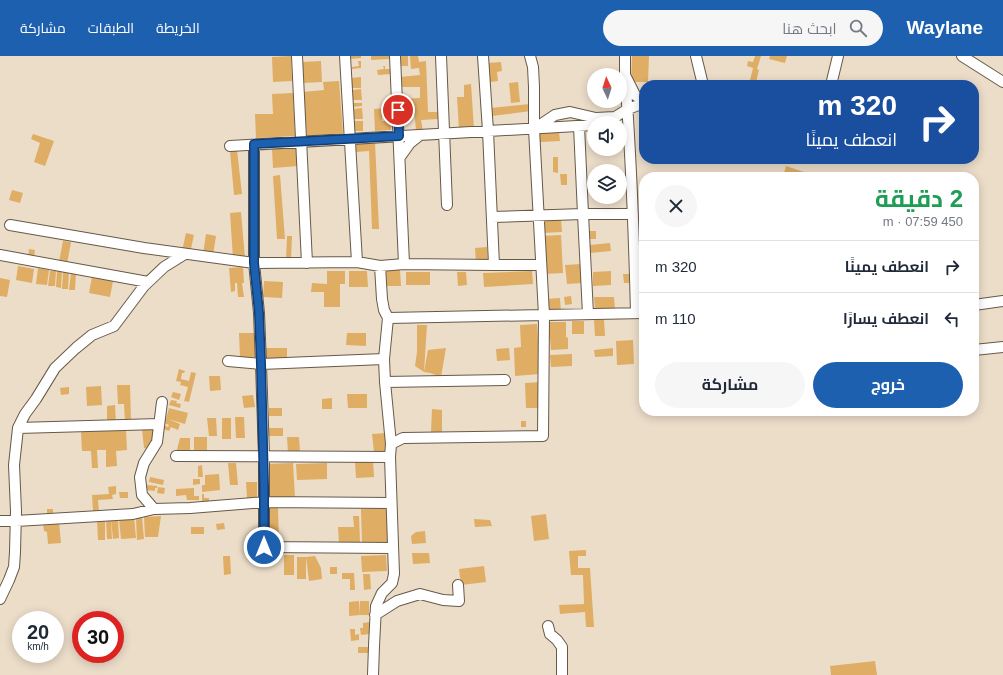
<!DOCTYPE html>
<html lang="ar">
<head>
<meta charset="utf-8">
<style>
  :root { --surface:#fff; --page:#f6f6f7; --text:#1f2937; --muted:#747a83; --line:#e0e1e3; --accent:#1d60b0 }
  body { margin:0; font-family:Helvetica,Cairo,sans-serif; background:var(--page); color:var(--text); direction:rtl; height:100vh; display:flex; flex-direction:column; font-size:15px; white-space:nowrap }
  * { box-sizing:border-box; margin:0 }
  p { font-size:13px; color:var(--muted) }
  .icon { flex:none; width:22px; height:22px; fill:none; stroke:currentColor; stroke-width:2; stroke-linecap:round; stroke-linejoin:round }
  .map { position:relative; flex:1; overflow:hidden; direction:ltr }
  .sheet { position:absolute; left:639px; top:116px; width:340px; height:244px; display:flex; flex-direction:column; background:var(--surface); border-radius:16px; box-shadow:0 2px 10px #0003; direction:rtl }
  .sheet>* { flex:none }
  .top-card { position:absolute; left:639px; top:24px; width:340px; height:84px; border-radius:16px; box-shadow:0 2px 10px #0003; direction:rtl; background:#1a4fa0; color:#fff; overflow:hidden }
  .needle { width:26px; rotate:356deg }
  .fabs { position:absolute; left:587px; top:12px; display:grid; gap:8px }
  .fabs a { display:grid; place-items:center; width:40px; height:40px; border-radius:50%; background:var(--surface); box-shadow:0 2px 10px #0003; font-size:20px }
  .speed { position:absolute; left:12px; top:555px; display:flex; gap:8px; font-size:20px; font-weight:700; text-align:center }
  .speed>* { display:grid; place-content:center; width:52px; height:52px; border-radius:50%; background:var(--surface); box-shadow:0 2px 10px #0003; line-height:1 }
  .speed small { font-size:10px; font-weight:400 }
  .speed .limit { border:6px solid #d22; background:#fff; color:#111 }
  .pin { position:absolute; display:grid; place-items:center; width:34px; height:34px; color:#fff; margin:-17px; border:2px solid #fff; border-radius:50%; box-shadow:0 1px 4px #0007 }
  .me { position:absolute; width:44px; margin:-22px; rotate:0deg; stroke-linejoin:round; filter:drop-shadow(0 0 3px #0008) }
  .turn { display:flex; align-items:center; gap:14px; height:84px; padding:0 16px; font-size:18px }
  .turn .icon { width:52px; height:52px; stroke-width:2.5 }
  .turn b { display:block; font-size:28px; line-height:34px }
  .round { display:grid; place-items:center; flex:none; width:42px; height:42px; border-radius:21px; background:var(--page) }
  .summary { display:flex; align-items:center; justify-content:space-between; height:68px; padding:0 16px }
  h1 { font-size:24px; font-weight:700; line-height:30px; color:#1e9e55 }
  .action { display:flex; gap:8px; margin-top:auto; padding:8px 16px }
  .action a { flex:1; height:46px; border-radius:24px; background:var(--accent); color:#fff; font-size:16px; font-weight:700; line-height:46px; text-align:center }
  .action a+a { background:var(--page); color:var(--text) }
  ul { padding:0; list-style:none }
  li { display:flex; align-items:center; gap:12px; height:52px; padding:0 16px; border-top:1px solid var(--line) }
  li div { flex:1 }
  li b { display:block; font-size:15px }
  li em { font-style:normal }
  header { display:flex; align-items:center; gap:24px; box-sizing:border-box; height:56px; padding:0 20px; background:var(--accent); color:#fff }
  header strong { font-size:19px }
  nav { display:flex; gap:22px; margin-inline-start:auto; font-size:14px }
  .search { width:280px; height:36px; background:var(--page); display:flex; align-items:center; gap:10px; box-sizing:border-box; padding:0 14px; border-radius:22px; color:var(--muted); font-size:15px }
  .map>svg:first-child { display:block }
  .building { fill:#dfad64 }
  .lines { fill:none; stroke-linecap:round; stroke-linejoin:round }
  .minor-casing { stroke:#665948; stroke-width:12 }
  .minor { stroke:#fff; stroke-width:10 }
  .route-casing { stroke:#133e72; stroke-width:10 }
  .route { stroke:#1d60b0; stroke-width:7 }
</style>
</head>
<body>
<header>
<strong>Waylane</strong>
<div class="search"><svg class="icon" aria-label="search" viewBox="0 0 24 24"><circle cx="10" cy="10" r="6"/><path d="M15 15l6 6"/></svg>ابحث هنا</div>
<nav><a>الخريطة</a><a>الطبقات</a><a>مشاركة</a></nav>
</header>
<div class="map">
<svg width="1003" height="619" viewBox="0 0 1003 619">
  <rect width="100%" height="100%" fill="#ecddc9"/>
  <path class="building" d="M291 0 292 25 273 26 272 1Z
    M351 0H361V2L351 3Z
    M371 0H389V3L371 4Z
    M399 0H408V10H399Z
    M410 0H418L419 6 426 5 428 56H438V63L421 64 423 75H416L414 51H401L400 43 420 42V31H401L400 21 420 19 419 12 411 13Z
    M632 0H649L648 26H631Z
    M755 0H761L757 13 759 14 756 26 750 24 753 12 747 10 748 5 753 6Z
    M770 0H787L785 7 769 3Z
    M321 5 322 26 302 27 301 6Z
    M358 5H361V12L352 13V11L359 10Z
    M501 6 502 15 497 16 498 25 490 26 488 7Z
    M383 10H385V13H391V18L378 19 377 14 384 13Z
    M361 21V32H352L351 22Z
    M339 25 343 78 307 81 303 36 324 34 323 26Z
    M518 26 520 46 511 47 509 27Z
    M471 28 474 73 459 74 457 41H464V29Z
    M361 33 362 44H353L352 34Z
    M293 37 295 80 256 82 255 58H273L272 38Z
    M353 47H362V50L353 51Z
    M530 48 531 55 492 60 491 52Z
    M362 52 363 63H354L353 53Z
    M388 52 389 61H382V65H393L394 71H391V74L375 75 374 53Z
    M354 65H363V75H354Z
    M559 76 560 85 540 86V77Z
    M33 78 54 85 45 110 34 106 40 87 31 83Z
    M375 86 379 173H372L369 95 356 96 355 87Z
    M296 91 298 110 273 112 272 93Z
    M237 94 242 138 234 139 230 95Z
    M553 101H558V117L553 116Z
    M786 110 807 117 806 121H783Z
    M560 118H567V129H561Z
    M280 119 285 183H277L273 120Z
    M12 134 23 137 20 147 9 144Z
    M241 156 245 202H233L230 157Z
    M561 163 562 176 542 177 541 164Z
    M589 175H596V183H589Z
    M186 177 194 179 190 197 182 195Z
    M206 178 216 180 213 199 203 198Z
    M561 179 563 217 544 218 541 180Z
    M287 180H292L291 204H286Z
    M63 185 71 186 67 208 59 206Z
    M610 187 611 195 590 197V189Z
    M487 191 488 207H476L475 192Z
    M29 193 35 194 34 202H28Z
    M581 208 583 227 567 228 565 209Z
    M18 210 34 213 32 227 16 224Z
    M243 211 244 227H242L244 241H238L237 227H235V235L231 236 229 212Z
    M38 212 49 214 47 229 36 228Z
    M400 213 401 230H387L386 214Z
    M50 215H56L55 230H48Z
    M57 215H62L61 232 56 231Z
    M327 215H345V228H340V251H324V236H311L312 227 327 228Z
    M349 215H367L368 231H349Z
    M532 215 533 228 484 231 483 217Z
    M611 215V229L593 230V216Z
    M63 216H69L68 233H62Z
    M406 216H430V229H406Z
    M457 216H466L467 229 458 230Z
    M71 217H76L75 234H69Z
    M623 218H630L631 227H624Z
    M92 221 113 225 110 241 89 237Z
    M0 222 10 224 7 241 0 240Z
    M264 225 283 226 282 242 263 241Z
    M571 240 572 248 565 249 564 241Z
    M594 241H614L615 253H595Z
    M560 242 561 257 546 258 545 243Z
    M594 264H604L605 280H595Z
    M572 265H584V278H572Z
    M548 266H566V282L568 281V293L551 294 550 282H548Z
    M537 268 540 318 515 320 514 292 521 291 520 269Z
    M417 269H427L424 316 415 310 417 296Z
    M239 277H257V301H240Z
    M347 277H366V290L346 289Z
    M633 284 634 308 617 309 616 285Z
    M264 292H287V302H264Z
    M446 292 441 321 430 317 424 316 428 294Z
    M509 292 510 304 497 305 496 293Z
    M613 292V300L595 301 594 294Z
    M572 298V310L551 311 550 299Z
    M179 313 185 315 184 317H182L181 323 189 325 191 316 196 317 189 346 184 345 188 331 180 329 181 326 176 325Z
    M209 320H220L221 334 210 335Z
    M541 326 542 352H526L525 327Z
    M117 329H130L131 365 125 366 124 348H118Z
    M101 330 102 349 87 350 86 331Z
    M69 331V338L61 339 60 332Z
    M173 336 181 338 179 344 171 341Z
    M347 338H367V352H348Z
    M253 339 255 351 244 352 242 340Z
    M332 342V353H322V343Z
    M171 344 177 345 176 347 181 348 180 352 169 349Z
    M115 349 116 367H107V350Z
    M169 352 188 357 185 368 168 363 180 368 178 374 171 371 169 375 163 373 164 369 168 371 169 369 164 367 166 363Z
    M269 352H282V360H269Z
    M432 353 442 354V376H431Z
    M235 361H244L245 382H236Z
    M207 362H216L217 380H209Z
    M222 362H231V383H222Z
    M521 365H526V371H521Z
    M154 372 151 393 144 392 142 373Z
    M266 372H283V380H266Z
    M126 374 127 394 116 395 117 410 106 411V394H97L98 412H92L91 395H82L81 376Z
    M386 377 387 395 374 396 372 378Z
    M194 381H207V397H194Z
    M287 381H299L300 396 288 397Z
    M180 382H190V396L176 397Z
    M373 405 374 421 356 422 355 406Z
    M228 407H236L238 429H230Z
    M293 407 295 442 268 443 267 408Z
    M327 407V423L297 424 296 408Z
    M202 409 203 421H198V410Z
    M219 418 220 434 202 436V429H205V419Z
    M150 421 164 424 163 429 149 426Z
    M193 423H200V428L193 429Z
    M246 426H257V443H247Z
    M147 429 157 430V432H155V435L147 434Z
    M116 430V438L112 439 113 443 98 444 99 455H93L92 439 109 438 108 431Z
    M158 431 165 432 164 438 157 437Z
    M194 432V440H199V444H187L186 439 176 440V433Z
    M119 436H128V442H120Z
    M202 438H204V442H209V446L202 447Z
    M278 451 279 489H269V452Z
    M389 452 390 487 362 488 361 453Z
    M47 453H53V458L47 459Z
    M546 458 549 483 534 485 531 460Z
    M161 460 158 481H145L144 461Z
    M353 460H359L360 486 339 487 338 471H354Z
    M134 461 136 482 121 483 119 463Z
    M142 461 144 483 137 484 136 462Z
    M111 463H118L119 482 113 483Z
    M474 463 490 464 492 470 475 471Z
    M97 464H105V484H98Z
    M106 464H111L112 483H107Z
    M59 466 61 487 48 488 47 476 44 475 43 468Z
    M224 467 225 473 217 474 216 468Z
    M191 471H204V478H191Z
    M425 475 426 487 412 488 411 480 416 476Z
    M586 494V500H578V512H590L594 571H586L585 556 560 558 559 549 584 548 583 519H571L569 495Z
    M412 497H429L430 507 413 508Z
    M284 499H294V519H284Z
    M386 499 387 515 362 516 361 500Z
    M223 500H230L231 518 224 519Z
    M269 500V509H263V501Z
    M315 500 321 512 322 523 309 525 306 501Z
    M297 501H306V523H297Z
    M484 510 486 526 461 529 459 513Z
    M330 511H337V518H330Z
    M342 517H354L355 534H350V523H342Z
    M363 518H370L371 533 364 534Z
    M359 545 360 559 349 560V546Z
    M360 545H369V559H360Z
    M370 566V578L361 579 360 572H363V567Z
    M350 573H355V579L359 578V584L351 585Z
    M358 591H368L369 597H358Z
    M875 605 877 619H831L830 610Z"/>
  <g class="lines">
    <g class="minor-casing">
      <path id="minor" d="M297 0 307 207
        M345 0 357 206
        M395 0 404 208
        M441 0 447 149
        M483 0 488 75 494 209
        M625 0V19L635 39 644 45
        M696 0 703 29
        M962 0 1003 26
        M625 19C631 98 634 177 636 257
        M831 29 838 0
        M579 70 583 158H633
        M534 73 555 59 570 56 596 62 615 61 628 53 644 47
        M254 89V207L259 257 261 308 264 400V491L392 492
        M230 90 594 69
        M400 101 410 87 420 79
        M492 161 583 158 588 258
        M10 169 144 192 254 207 357 206 380 210 404 208 494 209H541
        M0 199 148 226
        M974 249 1003 245
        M388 262 644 257
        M974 294 1003 291
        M228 305 261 308 384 303
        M385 326 505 324
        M18 372 159 368
        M391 388 403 382 543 380 544 259 534 73V31L533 11 530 0
        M176 400 390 401
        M154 453 142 439 140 421 144 407 157 386 162 346
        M0 465H16L133 458 154 453 190 452 265 446 391 447
        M0 543 9 524 14 511 15 496 16 455 14 409 18 372 25 358 36 343 55 312 76 292 92 279 114 270 144 230 164 211 185 198
        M375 559 397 545 420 538 443 544 459 545 458 529
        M548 570 550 578 557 584 562 591V619
        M373 619 374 590 376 550 382 537 392 527 394 518 390 401 391 388 385 326 384 303 388 262 384 254 382 243 380 210"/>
    </g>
    <use href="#minor" class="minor"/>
  </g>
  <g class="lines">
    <g class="route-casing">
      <path id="route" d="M264 491V431L261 308 259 257 254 207V88L399 80 398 54"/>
    </g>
    <use href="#route" class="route"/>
  </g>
</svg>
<div class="fabs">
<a><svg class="needle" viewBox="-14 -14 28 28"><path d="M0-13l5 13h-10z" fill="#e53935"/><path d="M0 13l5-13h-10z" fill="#747a83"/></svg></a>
<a><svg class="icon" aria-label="sound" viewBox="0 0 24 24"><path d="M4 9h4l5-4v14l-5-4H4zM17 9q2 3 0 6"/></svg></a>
<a><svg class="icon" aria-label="layers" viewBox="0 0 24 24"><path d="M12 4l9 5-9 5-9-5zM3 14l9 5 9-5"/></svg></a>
</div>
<div class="speed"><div>20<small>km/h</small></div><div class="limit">30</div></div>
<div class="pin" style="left:398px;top:54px;background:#d93025"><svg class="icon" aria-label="arrive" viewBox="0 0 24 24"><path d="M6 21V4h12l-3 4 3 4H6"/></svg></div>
<svg class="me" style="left:264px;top:491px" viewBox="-20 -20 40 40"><circle r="17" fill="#1d60b0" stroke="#fff" stroke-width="3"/><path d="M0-11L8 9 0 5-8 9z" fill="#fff"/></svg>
<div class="top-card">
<div class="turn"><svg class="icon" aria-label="right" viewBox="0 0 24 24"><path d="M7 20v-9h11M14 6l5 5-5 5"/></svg><div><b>320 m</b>انعطف يمينًا</div></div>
</div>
<section class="sheet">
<div class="summary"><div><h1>2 دقيقة</h1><p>450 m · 07:59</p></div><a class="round"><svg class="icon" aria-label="close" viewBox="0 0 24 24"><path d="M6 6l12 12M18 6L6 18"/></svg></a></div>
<ul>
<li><svg class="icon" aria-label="right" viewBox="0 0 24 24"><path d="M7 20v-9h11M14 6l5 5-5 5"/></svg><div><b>انعطف يمينًا</b></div><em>320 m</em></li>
<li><svg class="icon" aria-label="left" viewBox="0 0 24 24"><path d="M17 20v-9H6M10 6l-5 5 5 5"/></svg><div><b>انعطف يسارًا</b></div><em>110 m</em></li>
</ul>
<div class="action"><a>خروج</a><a>مشاركة</a></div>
</section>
</div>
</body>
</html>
